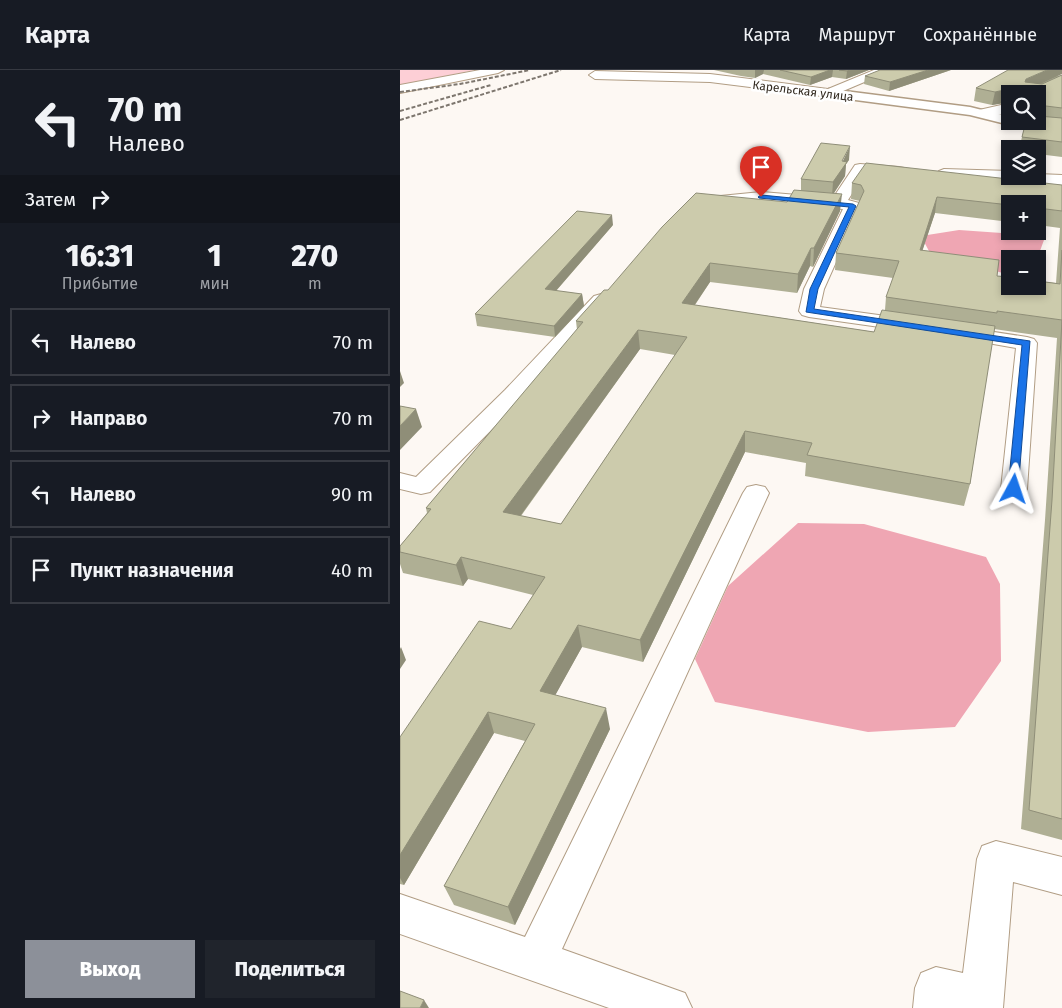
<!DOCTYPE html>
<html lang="ru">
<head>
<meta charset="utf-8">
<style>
  :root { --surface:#171b24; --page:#20242c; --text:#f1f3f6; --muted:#9ea1a6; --line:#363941; --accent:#8c9099 }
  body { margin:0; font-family:"Fira Sans",sans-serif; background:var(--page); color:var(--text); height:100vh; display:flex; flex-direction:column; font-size:19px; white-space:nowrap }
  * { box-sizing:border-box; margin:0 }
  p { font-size:16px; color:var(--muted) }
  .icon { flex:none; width:28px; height:28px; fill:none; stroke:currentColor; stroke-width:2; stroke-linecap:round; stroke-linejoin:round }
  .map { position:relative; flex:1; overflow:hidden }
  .drawer { display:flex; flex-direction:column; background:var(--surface); width:400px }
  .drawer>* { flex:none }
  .guide { background:#171b24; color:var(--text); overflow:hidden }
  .buttons { position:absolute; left:601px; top:15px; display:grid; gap:10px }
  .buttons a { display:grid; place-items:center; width:45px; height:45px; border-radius:0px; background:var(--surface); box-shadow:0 2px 8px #0003; font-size:25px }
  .pin { position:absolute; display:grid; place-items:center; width:42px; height:42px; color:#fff; margin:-51px -21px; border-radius:50% 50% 50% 0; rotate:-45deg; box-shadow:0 0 5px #0007 }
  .pin .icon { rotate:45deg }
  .me { position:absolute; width:55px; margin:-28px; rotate:5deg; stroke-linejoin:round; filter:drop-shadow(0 0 4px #0008) }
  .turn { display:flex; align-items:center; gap:18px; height:105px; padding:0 25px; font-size:22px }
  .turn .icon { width:65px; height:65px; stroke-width:2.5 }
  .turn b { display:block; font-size:35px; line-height:42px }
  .then { display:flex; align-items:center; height:48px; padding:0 25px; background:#0003; gap:10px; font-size:19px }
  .eta { display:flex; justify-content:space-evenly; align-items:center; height:85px; text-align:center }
  .eta b { font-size:30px; font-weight:800; line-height:35px }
  .cta { display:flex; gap:10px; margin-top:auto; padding:10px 25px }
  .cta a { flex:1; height:58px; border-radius:0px; background:var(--accent); color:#fff; font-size:20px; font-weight:800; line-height:58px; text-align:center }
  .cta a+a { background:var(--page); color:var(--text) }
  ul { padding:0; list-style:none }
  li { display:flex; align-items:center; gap:15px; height:68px; margin:0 10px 8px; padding:0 15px; border:2px solid var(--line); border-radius:0px }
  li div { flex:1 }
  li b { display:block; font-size:19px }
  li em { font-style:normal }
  header { display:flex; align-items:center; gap:30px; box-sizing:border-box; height:70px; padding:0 25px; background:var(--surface); border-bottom:1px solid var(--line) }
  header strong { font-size:24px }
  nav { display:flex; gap:28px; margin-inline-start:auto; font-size:18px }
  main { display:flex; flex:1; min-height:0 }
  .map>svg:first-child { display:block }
  .green { fill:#fdcfd6 }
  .forest { fill:#efa6b3 }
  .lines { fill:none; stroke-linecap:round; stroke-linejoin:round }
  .pedestrian-casing { stroke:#b19d84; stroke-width:3 }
  .minor-casing { stroke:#b19d84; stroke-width:2 }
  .pedestrian { fill:#fff; fill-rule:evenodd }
  .minor { fill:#fff; fill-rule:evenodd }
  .rail { stroke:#7d766e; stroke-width:2; stroke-dasharray:4 2; stroke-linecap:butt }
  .wall { fill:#afaf94; fill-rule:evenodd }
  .shaded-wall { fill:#8f8e78 }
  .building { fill:#cccbac; stroke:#8f8e78; fill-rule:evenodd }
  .route { fill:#1a73e8; stroke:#114b97 }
  .labels { text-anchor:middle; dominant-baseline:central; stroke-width:5; stroke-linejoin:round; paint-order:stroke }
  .far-street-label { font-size:12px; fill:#322a20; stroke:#fff }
</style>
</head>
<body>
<header>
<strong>Карта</strong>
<nav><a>Карта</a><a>Маршрут</a><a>Сохранённые</a></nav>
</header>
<main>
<section class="drawer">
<div class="guide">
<div class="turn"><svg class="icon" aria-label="left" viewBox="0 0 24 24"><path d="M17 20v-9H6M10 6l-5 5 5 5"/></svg><div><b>70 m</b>Налево</div></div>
<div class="then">Затем<svg class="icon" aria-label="right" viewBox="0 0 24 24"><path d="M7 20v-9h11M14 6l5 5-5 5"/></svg></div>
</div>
<div class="eta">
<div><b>16:31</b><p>Прибытие</p></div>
<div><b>1</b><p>мин</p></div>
<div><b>270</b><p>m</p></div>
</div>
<ul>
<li><svg class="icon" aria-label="left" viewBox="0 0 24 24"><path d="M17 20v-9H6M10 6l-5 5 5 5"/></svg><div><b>Налево</b></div><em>70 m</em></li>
<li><svg class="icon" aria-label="right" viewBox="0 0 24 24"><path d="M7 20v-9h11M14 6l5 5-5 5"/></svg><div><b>Направо</b></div><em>70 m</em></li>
<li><svg class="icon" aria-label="left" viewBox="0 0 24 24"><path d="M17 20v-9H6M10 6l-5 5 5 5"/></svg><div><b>Налево</b></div><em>90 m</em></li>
<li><svg class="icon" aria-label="arrive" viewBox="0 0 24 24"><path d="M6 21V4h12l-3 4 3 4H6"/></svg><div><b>Пункт назначения</b></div><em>40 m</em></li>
</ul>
<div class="cta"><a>Выход</a><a>Поделиться</a></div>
</section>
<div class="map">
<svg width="662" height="938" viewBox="0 0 662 938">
  <rect width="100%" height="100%" fill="#fdf8f3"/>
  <path class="green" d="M0 0H75L0 15Z"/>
  <path class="forest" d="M559 160 616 164 644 170 637 189H610V205L530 183 521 166Z
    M398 453 464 454 586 487 600 514 601 591 555 657 468 662 315 632 295 589 328 516Z"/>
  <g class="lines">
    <g class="pedestrian-casing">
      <path id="pedestrian" d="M429 19 570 37 610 47V51H616L610 55 570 45 425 26 423 23Z"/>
    </g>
    <g class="minor-casing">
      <path id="minor" d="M80 0H104L98 3 0 23V15Z
        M474 0H490L488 2 429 27 310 12 195 9 189 5 195 1 310 4 428 19Z
        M610 33V43L584 47 577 43 579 40Z
        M460 94 499 97 504 98 506 101 504 104 499 105 465 103 448 130 459 133 461 136 424 219 420 237 515 250 522 252 525 256 522 260 515 262 409 247 402 245 399 241 404 219 443 139 361 132 310 137 304 135 302 132 304 129 310 127 361 122 433 128 455 95Z
        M544 99 610 101V106H638V104L662 105V115L539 107 536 104 539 101Z
        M201 224 208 226 211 230 208 234 121 330 30 422 21 424 0 419V403L16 407 105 320 194 226Z
        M555 256 627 267 634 269 637 273 627 419 623 425 614 427 605 425 601 419 616 278 548 266 545 262 548 258Z
        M356 415 365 417 369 423 162 879 285 923 292 938H209L0 864V824L125 867 343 423 347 417Z
        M596 771 662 787V825L613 812 603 938H513L515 918 521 903 536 897 563 903 577 789 582 776Z"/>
    </g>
    <use href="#pedestrian" class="pedestrian"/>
    <use href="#minor" class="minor"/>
    <path class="rail" d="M0 22 60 14 130 0
      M0 41 91 15
      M0 50 161 0"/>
  </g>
  <path class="wall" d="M314 0H469L446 9 432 7 410 15 363 4 355 8 341 6Z
    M551 0 489 21 464 14 465 6Z
    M662 5V87L638 84V79H619L626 51H638V24H610V32L592 35 574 31 576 18Z
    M449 90 446 94 445 106 434 123 440 141 413 197 410 196 397 223 310 212 295 235 474 262 485 240 486 227 493 208 435 200 436 183 460 131 451 129 452 113 662 115V770L621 759 645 450 657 268 594 259 570 414 564 436 405 406 406 393 345 382 243 592 182 577 155 625 210 659 115 855 54 835 44 816 125 671 94 663 4 815 0 814V667L111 559 133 525 68 509 63 516 3 503 0 494V476L27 443 26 438 177 260 176 251 208 220 387 132 401 120V109ZM610 134H638V155L660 158 656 213 597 206 522 181 535 143 610 152ZM240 279 275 285 161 454 121 446Z
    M213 155 156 221 182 224 184 236 155 267 77 256 75 244Z"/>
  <path class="shaded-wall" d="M355 0H364L363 4 355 8Z
    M430 0H433L432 7 410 15 411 7Z
    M450 0H469L446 9 447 1Z
    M528 0H551L489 21 490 12Z
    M647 0H662V4L623 22 626 9Z
    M614 18 613 24H610V32L592 35 595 22Z
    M450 76 449 90 446 94 445 106 432 126 433 112Z
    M442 124 440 141 413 197 414 178Z
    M537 127 535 143 517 197 520 180Z
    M212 145 213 155 147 231 145 219Z
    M411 178 410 196 397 223 398 204Z
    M310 193V212L283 252 282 233Z
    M182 224 184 236 155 267 154 256Z
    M238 260 240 279 108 463 103 442Z
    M0 301 4 313 0 317Z
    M16 339 22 357 0 380V356Z
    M345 361V382L243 592 240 570Z
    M61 487 68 509 63 516 56 495Z
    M178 555 182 577 146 642 140 621Z
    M1 577 6 590 0 599V579Z
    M206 638 210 659 115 855 108 837Z
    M88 642 94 663 4 815 0 808V785Z
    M24 930 29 938H20Z"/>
  <path class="building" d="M380 0H430L411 7Z
    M439 0H450L447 1Z
    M480 0H528L490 12 465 6Z
    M608 0H647L626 9 625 12 642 14 662 5V38L638 35V24H614V18L595 22 576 18Z
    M638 46 662 48V72L622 67 626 51H638Z
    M421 73 450 76 442 91 447 92 433 112 401 109Z
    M466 93 662 115V141L638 138V134H610V135L537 127 520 180 599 190 597 206 610 207V216H638V211L660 214 662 180V749L629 740 652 430 662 250 597 241V243L486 227 499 191 436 183 464 121 461 115 452 113Z
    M394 120 442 124 414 178H411L398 204 310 193 282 233 474 262 482 240 595 256 570 414 407 385 412 373 345 361 240 570 178 555 140 621 206 638 108 837 44 816 135 654 88 642 0 785V667L79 551 111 559 145 507 61 487 56 495 0 482V476L31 439 26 438 183 252 176 251 204 220H208L262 157 296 123 387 132ZM238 260 287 267 161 454 103 442Z
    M177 141 212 145 145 219 182 224 154 256 75 244Z
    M0 336 16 339 0 356Z
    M0 921 24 930 20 938H0Z"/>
  <path class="route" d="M361 125 453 134 456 136 418 219 414 239 630 271 618 421 614 422 608 419 622 275 406 242 410 219 449 137 359 128 358 127Z"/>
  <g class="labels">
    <g class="far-street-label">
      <text transform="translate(403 21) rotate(7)">Карельская улица</text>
    </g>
  </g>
</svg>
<div class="buttons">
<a><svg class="icon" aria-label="search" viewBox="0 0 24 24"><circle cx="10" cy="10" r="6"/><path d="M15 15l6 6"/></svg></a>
<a><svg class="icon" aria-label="layers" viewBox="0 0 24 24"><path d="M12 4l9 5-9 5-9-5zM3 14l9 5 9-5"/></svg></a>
<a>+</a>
<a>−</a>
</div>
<div class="pin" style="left:361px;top:127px;background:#d93025"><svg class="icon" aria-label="arrive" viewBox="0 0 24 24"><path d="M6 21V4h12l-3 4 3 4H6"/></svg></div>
<svg class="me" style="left:614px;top:419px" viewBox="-20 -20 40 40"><path d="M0-17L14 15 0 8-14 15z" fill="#1a73e8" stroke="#fff" stroke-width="4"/></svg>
</div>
</main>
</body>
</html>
